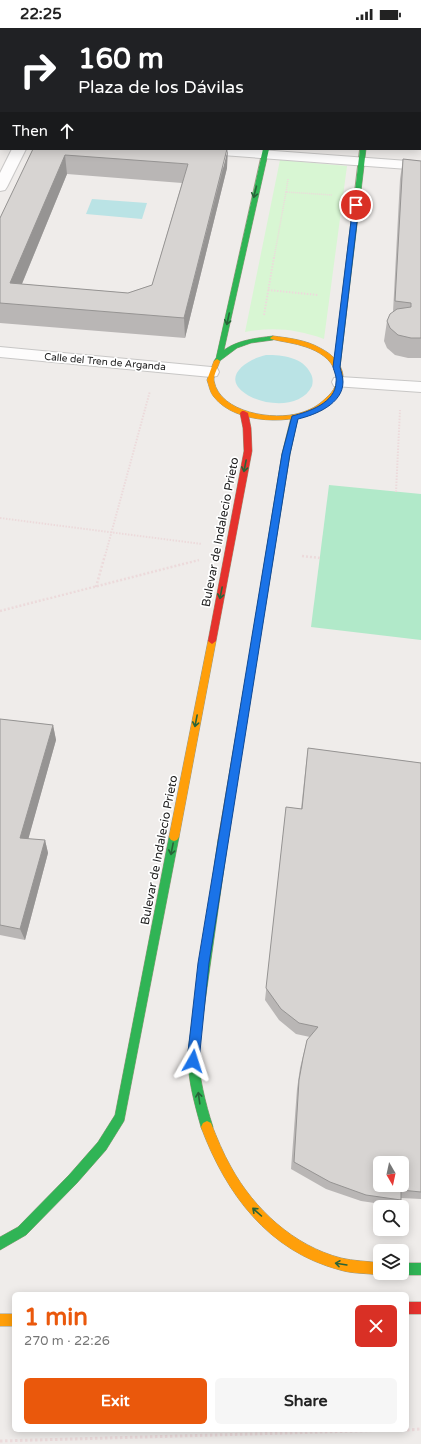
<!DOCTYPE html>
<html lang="en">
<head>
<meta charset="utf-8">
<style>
  :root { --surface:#fff; --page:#f6f6f6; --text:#222; --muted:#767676; --accent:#ea580c }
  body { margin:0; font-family:"Varela Round",sans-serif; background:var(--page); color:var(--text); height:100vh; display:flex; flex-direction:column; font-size:15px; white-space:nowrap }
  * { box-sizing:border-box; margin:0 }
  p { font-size:13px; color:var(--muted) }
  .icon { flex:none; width:22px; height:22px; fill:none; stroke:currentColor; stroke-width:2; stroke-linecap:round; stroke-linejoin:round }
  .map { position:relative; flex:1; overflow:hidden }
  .drawer { position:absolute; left:12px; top:1264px; width:397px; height:140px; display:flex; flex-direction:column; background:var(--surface); border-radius:6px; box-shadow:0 2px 10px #0003 }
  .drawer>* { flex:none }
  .hud { position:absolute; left:0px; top:0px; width:421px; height:122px; box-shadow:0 2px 10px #0003; background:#202124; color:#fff; overflow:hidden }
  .needle { width:26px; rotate:171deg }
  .controls { position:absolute; left:373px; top:1128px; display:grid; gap:8px }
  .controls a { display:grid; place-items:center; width:36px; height:36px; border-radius:6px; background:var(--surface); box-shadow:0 2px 10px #0003; font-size:20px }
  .pin { position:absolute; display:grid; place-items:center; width:34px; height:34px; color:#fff; margin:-17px; border:2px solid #fff; border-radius:50%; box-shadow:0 1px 4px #0007 }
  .me { position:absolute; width:44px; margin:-22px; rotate:6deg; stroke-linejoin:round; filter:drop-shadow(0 0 3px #0008) }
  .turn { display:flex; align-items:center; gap:14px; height:84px; padding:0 12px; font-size:18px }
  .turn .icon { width:52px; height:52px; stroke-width:2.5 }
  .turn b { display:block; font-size:28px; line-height:34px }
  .then { display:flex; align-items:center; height:38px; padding:0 12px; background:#0003; gap:8px; font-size:15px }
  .round { display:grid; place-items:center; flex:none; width:42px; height:42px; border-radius:6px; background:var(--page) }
  .headline { display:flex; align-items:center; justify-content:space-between; height:68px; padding:0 12px }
  h1 { font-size:24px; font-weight:700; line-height:30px; color:var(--accent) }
  .action { display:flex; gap:8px; margin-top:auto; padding:8px 12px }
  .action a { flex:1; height:46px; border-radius:6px; background:var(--accent); color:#fff; font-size:16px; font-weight:700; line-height:46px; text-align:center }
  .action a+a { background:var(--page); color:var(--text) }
  .status { display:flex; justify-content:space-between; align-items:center; height:28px; padding:0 20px; background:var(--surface); direction:ltr }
  .status svg { height:11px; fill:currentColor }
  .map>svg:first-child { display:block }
  .park { fill:#d8f6d3 }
  .pitch { fill:#b1e9c9 }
  .water { fill:#bae3e5 }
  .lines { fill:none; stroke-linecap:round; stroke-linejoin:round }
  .street-casing { stroke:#c8c7c6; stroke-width:2 }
  .fast-casing { stroke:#9b9880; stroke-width:1 }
  .slow-casing { stroke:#9b9880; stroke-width:1 }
  .jam-casing { stroke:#9b9880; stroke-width:1 }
  .path-far3 { stroke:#ecdadb; stroke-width:1.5; stroke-dasharray:1 1; stroke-linecap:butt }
  .path-far2 { stroke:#ecdadb; stroke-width:2; stroke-dasharray:1.5 1.5; stroke-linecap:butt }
  .path-far1 { stroke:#ecdadb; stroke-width:2.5; stroke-dasharray:2 2; stroke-linecap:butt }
  .path { stroke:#ecdadb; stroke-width:3; stroke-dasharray:2.5 2.5; stroke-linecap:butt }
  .street { fill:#fdfcfc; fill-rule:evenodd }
  .fast { fill:#30b455; fill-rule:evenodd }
  .slow { fill:#ff9f0a; fill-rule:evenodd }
  .jam { fill:#e5322d; fill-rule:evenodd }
  .wall { fill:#b9b6b5; fill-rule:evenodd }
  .shaded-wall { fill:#969493 }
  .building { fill:#d7d4d2; stroke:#969493; fill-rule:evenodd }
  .oneway { stroke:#286338 }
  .route { fill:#1a73e8; stroke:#114b97 }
  .labels { text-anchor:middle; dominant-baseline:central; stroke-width:3.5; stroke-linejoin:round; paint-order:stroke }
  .far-street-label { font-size:10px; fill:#212121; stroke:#fff }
  .street-label { font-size:12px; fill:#212121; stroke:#fff }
</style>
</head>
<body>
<div class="status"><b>22:25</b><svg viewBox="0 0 49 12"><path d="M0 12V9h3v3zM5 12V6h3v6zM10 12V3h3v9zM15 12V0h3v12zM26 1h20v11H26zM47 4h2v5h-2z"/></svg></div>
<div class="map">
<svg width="421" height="1416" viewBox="0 0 421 1416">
  <rect width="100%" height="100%" fill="#efecea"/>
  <path class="park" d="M280 132 347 138 324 311C296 301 273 299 245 304Z"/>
  <path class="pitch" d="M329 457 421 466V612L311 599Z"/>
  <path class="water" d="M92 171 147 175 142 191 86 186Z
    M266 327C283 327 303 329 311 346 313 350 313 354 312 358 301 381 264 378 246 366 220 349 247 331 266 327Z"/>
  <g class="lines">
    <g class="street-casing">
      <path id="street" d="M0 104H1V112H0Z
        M12 121H26L7 159 5 162 0 163V145Z
        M188 121H248L421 134V142L195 125 190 124Z
        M0 319 211 339 217 340 219 344 217 348 211 349 0 329Z
        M340 349 421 354V364L334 358 332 354 334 350Z"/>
    </g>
    <g class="fast-casing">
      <path id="fast" d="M374 0H379L374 1Z
        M263 121H269L224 322C238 312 256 310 273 308L276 310 273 312 251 315 237 320 217 335 214 333 216 330Z
        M360 121H366L340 339 337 341 334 339Z
        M292 387H296L298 389 290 426 256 636 252 639 248 636 282 426Z
        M174 805 177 806 179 809 124 1093 106 1122 77 1155 26 1207 0 1222V1209L18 1199 69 1147 98 1114 115 1087 169 809 171 806Z
        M223 808 226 809 228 812 198 1023C199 1049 205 1074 213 1099L211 1103 207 1105 203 1103 201 1099C194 1074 187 1049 188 1023L218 812 220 809Z
        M402 1235H421V1247H402L398 1245H402Z"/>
    </g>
    <g class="slow-casing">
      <path id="slow" d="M290 0H294V1H290Z
        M273 308C289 310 306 312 320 320 344 332 352 354 331 374 328 376 326 380 322 382 293 397 236 397 214 369 210 365 209 357 207 352L214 333 217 331 220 333C218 339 213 348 214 353 220 385 274 393 300 385 310 382 318 378 326 370 334 363 339 355 335 344 332 331 318 323 306 319 295 315 283 314 271 311L270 310Z
        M212 610 216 613 179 809 177 812 174 813 171 812 169 809 208 613Z
        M252 633 256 636 228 812 226 815 223 816 220 815 218 812 248 636Z
        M207 1093 211 1095C217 1110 223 1125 231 1139 254 1181 294 1218 341 1230 353 1233 367 1233 380 1235V1245H384L380 1247C367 1245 353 1246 340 1242 268 1223 226 1166 201 1099L203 1095Z
        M0 1286H14V1298H0Z"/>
    </g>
    <g class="jam-casing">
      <path id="jam" d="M242 383H244L248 385 251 400 252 423 216 613 212 616 208 613 244 423 243 400 240 385Z
        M407 1274H421V1286H407Z"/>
    </g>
    <path class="path-far3" d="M288 151 286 164 332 167
      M274 230 286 164"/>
    <path class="path-far2" d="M268 262 318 267
      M264 287 274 229
      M396 464 400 382
      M0 490 202 516
      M105 528 150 363"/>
    <path class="path-far1" d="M302 528 320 530
      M96 559 105 527
      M0 583 199 532"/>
    <path class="path" d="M407 1402 421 1401
      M0 1413 394 1402"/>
    <use href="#street" class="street"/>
    <use href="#fast" class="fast"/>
    <use href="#slow" class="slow"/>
    <use href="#jam" class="jam"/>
  </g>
  <path class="wall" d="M202 0H262V1H202Z
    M416 0H421V12L420 11V1H416Z
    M1 5V91H0V7Z
    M420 17 421 18V119H420Z
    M33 121 227 140 185 310 0 295V190ZM67 146 182 155 152 257 128 265 22 256Z
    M403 131 421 133V330H408L395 327 387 320 384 313 387 293 393 284 400 151Z
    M0 691 53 697 56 712 28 811 45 812 48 825 25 912 0 907Z
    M308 720 421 735V1171L401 1170V1172L395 1178 361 1173 326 1161 291 1141 297 1061 300 1040 307 1012 310 1009 296 1006 279 992 265 972 286 779 301 781 306 736Z"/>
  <path class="shaded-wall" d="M228 121 227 140 185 310 184 290Z
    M65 127 67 146 14 275 10 255Z
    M53 697 56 712 25 823 20 810Z
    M45 812 48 825 25 912 20 901Z"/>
  <path class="building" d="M4 0H155L172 1H3Z
    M1 5V72H0V7Z
    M420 17 421 18V100H420Z
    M33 121H227L184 290 0 275V190ZM65 127 188 136 152 257 128 265 10 255Z
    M403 131 421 133V310H411L398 307 390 300 387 293 390 286 397 281 411 279V275L395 273Z
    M0 691 53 697 20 810 45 812 20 901 0 897Z
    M308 720 421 735V1164L401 1162V1172L366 1167 330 1154 294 1134 299 1052 303 1030 307 1012 318 999 299 995 281 981 266 960 286 779 302 781ZM380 1135H402V1157H380Z"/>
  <defs><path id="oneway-shaft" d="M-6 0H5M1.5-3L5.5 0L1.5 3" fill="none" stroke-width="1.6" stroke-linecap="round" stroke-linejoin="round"/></defs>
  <g class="oneway">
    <use href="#oneway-shaft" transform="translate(255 164) rotate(104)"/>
    <use href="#oneway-shaft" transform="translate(228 291) rotate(102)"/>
    <use href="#oneway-shaft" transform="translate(245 438) rotate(101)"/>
    <use href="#oneway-shaft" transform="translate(221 565) rotate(101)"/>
    <use href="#oneway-shaft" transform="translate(196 693) rotate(101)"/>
    <use href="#oneway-shaft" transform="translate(172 821) rotate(101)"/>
    <use href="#oneway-shaft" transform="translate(199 1070) rotate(-98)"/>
    <use href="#oneway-shaft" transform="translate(257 1184) rotate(-138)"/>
    <use href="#oneway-shaft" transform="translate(341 1236) rotate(-171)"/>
  </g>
  <path class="route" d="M356 175 359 177 340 339C341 343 343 349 343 354 343 376 315 387 298 391L290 426 209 935 199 1033 197 1037 193 1038 189 1037 187 1033 198 935 282 426 292 388C308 384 336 375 336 354 337 349 334 343 333 339L353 177Z"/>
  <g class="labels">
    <g class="far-street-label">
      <text transform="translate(105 334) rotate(5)">Calle del Tren de Arganda</text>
    </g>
    <g class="street-label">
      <text transform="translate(220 504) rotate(-79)">Bulevar de Indalecio Prieto</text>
      <text transform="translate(159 822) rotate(-79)">Bulevar de Indalecio Prieto</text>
    </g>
  </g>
</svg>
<div class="controls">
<a><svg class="needle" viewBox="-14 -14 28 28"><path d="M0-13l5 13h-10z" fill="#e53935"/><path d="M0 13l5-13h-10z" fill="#767676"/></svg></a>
<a><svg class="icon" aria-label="search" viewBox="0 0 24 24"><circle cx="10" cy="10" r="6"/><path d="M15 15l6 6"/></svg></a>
<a><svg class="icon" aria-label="layers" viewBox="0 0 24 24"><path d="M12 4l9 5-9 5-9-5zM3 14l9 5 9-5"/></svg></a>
</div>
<div class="pin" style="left:356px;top:177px;background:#d93025"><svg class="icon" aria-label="arrive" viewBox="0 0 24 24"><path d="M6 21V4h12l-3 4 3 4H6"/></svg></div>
<svg class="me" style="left:193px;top:1033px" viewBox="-20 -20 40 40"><path d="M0-17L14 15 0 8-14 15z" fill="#1a73e8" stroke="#fff" stroke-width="4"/></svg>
<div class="hud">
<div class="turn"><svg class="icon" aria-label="right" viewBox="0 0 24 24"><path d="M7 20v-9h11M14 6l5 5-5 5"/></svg><div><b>160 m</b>Plaza de los Dávilas</div></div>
<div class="then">Then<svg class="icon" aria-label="ahead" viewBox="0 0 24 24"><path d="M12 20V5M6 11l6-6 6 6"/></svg></div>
</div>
<section class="drawer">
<div class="headline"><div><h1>1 min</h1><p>270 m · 22:26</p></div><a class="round" style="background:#d93025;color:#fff"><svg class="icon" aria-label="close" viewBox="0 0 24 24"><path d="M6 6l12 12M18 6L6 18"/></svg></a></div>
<div class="action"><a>Exit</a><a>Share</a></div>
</section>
</div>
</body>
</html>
